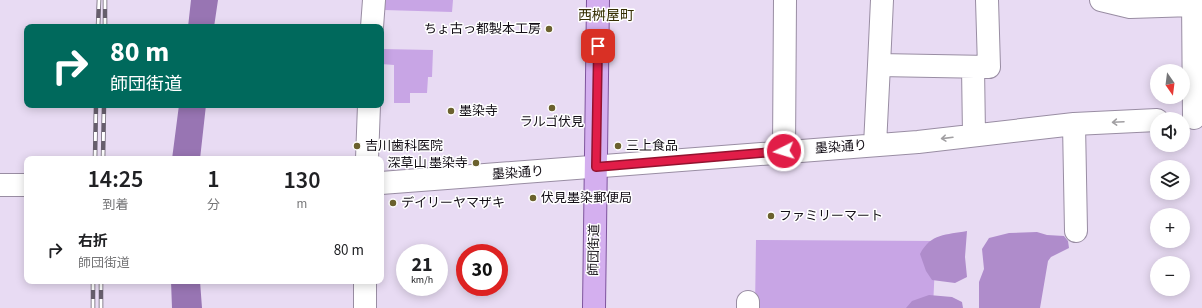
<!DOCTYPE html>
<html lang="ja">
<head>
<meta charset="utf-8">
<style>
  :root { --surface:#fff; --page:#f6f6f6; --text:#202124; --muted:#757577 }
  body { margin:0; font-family:"Source Sans 3","Noto Sans JP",sans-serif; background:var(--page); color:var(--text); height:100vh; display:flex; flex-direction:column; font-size:15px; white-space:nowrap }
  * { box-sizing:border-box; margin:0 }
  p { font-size:13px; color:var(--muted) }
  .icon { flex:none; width:22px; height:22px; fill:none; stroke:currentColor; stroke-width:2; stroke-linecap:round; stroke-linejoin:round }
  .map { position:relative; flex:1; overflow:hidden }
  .sheet { position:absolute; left:24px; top:156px; width:360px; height:128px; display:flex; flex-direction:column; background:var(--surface); border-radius:8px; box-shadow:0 2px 10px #0003 }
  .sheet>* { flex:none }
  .guide { position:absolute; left:24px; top:24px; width:360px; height:84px; border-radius:8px; box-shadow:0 2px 10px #0003; background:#00695c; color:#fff; overflow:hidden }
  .needle { width:26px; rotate:166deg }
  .buttons { position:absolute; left:1150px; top:64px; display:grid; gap:8px }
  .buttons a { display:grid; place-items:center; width:40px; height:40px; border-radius:50%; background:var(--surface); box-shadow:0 2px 10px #0003; font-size:20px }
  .speed { position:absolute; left:396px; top:244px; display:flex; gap:8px; font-size:20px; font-weight:700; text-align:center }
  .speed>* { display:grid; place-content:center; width:52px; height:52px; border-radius:50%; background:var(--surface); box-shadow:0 2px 10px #0003; line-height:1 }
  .speed small { font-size:10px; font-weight:400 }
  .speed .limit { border:6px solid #d22; background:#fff; color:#111 }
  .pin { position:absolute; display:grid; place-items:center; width:34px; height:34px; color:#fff; margin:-17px; border-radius:8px; box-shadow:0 2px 6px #0006 }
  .me { position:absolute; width:44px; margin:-22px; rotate:265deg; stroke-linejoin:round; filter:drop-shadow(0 0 3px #0008) }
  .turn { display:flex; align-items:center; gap:14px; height:84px; padding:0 20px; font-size:18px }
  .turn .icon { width:52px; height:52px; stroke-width:2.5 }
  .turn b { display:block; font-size:28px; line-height:34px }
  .eta { display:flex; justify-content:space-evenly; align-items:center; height:68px; text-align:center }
  .eta b { font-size:24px; font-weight:600; line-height:28px }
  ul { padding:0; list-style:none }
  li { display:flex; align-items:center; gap:12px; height:52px; padding:0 20px }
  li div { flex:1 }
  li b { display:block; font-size:15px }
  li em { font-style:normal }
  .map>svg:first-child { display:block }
  .green { fill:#c8a5e5 }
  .forest { fill:#af8ccb }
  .water { fill:#9875b3 }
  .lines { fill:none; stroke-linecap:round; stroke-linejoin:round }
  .minor-casing { stroke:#998da3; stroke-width:24 }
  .major-casing { stroke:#7e549d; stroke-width:24 }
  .minor { stroke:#fff; stroke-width:22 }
  .major { stroke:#d4afef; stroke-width:22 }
  .rail-casing { stroke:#665e6c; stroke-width:4.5 }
  .rail { stroke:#fff; stroke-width:3; stroke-dasharray:9; stroke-linecap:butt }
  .oneway { stroke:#a19fa2 }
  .route-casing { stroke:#92132f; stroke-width:10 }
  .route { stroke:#e11d48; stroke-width:7 }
  .poi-dot { fill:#6b612e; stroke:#fff; stroke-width:1.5 }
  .labels { text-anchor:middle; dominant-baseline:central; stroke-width:3; stroke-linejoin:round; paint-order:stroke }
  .poi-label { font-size:13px; fill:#130e16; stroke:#fff; text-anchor:start }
  .street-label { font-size:13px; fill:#130e16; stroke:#fff }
  .neighbourhood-label { font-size:14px; fill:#362f03; stroke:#fff }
</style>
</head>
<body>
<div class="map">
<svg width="1202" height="308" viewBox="0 0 1202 308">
  <rect width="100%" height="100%" fill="#e8dbf3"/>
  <path class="green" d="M385 0H453L452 12 384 10Z
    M381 49 433 50 432 77H428L427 93H410V103H394V65L381 64Z
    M756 240 936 241 933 308H755Z"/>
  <path class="forest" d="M967 231 965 257 967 277 955 283 932 280 926 271 920 254C931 233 946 235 967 231Z
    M1037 232 1047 235 1064 236 1068 241 1069 248 1051 257 1048 261 1040 308H979V282L984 269 982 249 989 238 1009 233Z
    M929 295 952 297 962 302 963 308H906L912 301Z"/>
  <path class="water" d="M191 0H218L214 27H188Z
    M179 105H206L200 159H172Z
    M171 281H200L202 308H172Z"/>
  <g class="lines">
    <g class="minor-casing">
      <path id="minor" d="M882 0 879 65 989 67 987 0
        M1101 0 1130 7 1193 5
        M1193 0 1194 118
        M372 27 374 0
        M973 67 974 135
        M1074 124 1076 231
        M875 145 879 65
        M784 151 785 0
        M367 159 369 105
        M381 183 918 142 1074 124 1157 120
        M0 185H27
        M365 281V308
        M748 308V302"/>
    </g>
    <g class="major-casing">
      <path id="major" d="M594 308 598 0"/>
    </g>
    <use href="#minor" class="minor"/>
    <use href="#major" class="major"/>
    <g class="rail-casing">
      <path id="rail" d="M98 27 99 0
        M105 27V0
        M95 159 96 105
        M103 159 104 105
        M93 308V281
        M101 308V281"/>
    </g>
    <use href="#rail" class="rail"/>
  </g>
  <defs><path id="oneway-shaft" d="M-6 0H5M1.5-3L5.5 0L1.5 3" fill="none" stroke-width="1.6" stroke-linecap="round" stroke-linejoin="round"/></defs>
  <g class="oneway">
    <use href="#oneway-shaft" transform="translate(1118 122) rotate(177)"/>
    <use href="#oneway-shaft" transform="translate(947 138) rotate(173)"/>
  </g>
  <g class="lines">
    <g class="route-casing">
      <path id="route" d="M598 46 596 167 784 151"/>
    </g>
    <use href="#route" class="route"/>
  </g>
  <g class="poi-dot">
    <circle cx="549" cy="29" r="4"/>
    <circle cx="552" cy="108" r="4"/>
    <circle cx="451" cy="111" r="4"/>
    <circle cx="357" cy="146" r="4"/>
    <circle cx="618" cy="146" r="4"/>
    <circle cx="476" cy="163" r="4"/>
    <circle cx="533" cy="198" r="4"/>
    <circle cx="393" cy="203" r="4"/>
    <circle cx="771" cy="216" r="4"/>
  </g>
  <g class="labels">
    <g class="poi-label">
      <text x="541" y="29" text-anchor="end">ちょ古っ都製本工房</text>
      <text x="459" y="111">墨染寺</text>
      <text x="552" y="122" text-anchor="middle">ラルゴ伏見</text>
      <text x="365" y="146">吉川歯科医院</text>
      <text x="626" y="146">三上食品</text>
      <text x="468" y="163" text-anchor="end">深草山 墨染寺</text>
      <text x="541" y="198">伏見墨染郵便局</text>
      <text x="401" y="203">デイリーヤマザキ</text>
      <text x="779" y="216">ファミリーマート</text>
    </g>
    <g class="street-label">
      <text transform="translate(841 147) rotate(-4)">墨染通り</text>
      <text transform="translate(518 173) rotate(-4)">墨染通り</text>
      <text transform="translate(594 250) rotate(-89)">師団街道</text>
    </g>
    <g class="neighbourhood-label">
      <text x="606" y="16">西桝屋町</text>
    </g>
  </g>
</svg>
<div class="buttons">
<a><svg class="needle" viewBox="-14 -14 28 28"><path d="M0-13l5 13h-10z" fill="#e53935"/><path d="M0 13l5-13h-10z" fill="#757577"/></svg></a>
<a><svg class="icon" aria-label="sound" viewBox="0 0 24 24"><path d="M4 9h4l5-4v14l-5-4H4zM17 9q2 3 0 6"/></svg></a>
<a><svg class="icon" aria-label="layers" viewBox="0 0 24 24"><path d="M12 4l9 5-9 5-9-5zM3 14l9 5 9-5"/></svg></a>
<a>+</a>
<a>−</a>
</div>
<div class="speed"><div>21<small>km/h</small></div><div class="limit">30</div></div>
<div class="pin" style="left:598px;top:46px;background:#d93025"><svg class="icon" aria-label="arrive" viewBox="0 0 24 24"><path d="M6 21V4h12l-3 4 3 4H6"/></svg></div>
<svg class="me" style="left:784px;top:151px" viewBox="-20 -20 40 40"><circle r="17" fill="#e11d48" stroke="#fff" stroke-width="3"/><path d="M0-11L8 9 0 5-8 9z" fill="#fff"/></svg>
<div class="guide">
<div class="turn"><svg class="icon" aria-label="right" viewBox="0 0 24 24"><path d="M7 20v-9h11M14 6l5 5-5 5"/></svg><div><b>80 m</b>師団街道</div></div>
</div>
<section class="sheet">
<div class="eta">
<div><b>14:25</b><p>到着</p></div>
<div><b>1</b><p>分</p></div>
<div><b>130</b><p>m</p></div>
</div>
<ul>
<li><svg class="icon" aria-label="right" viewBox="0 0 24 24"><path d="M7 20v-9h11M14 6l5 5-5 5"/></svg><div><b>右折</b><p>師団街道</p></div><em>80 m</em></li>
</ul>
</section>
</div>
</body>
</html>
